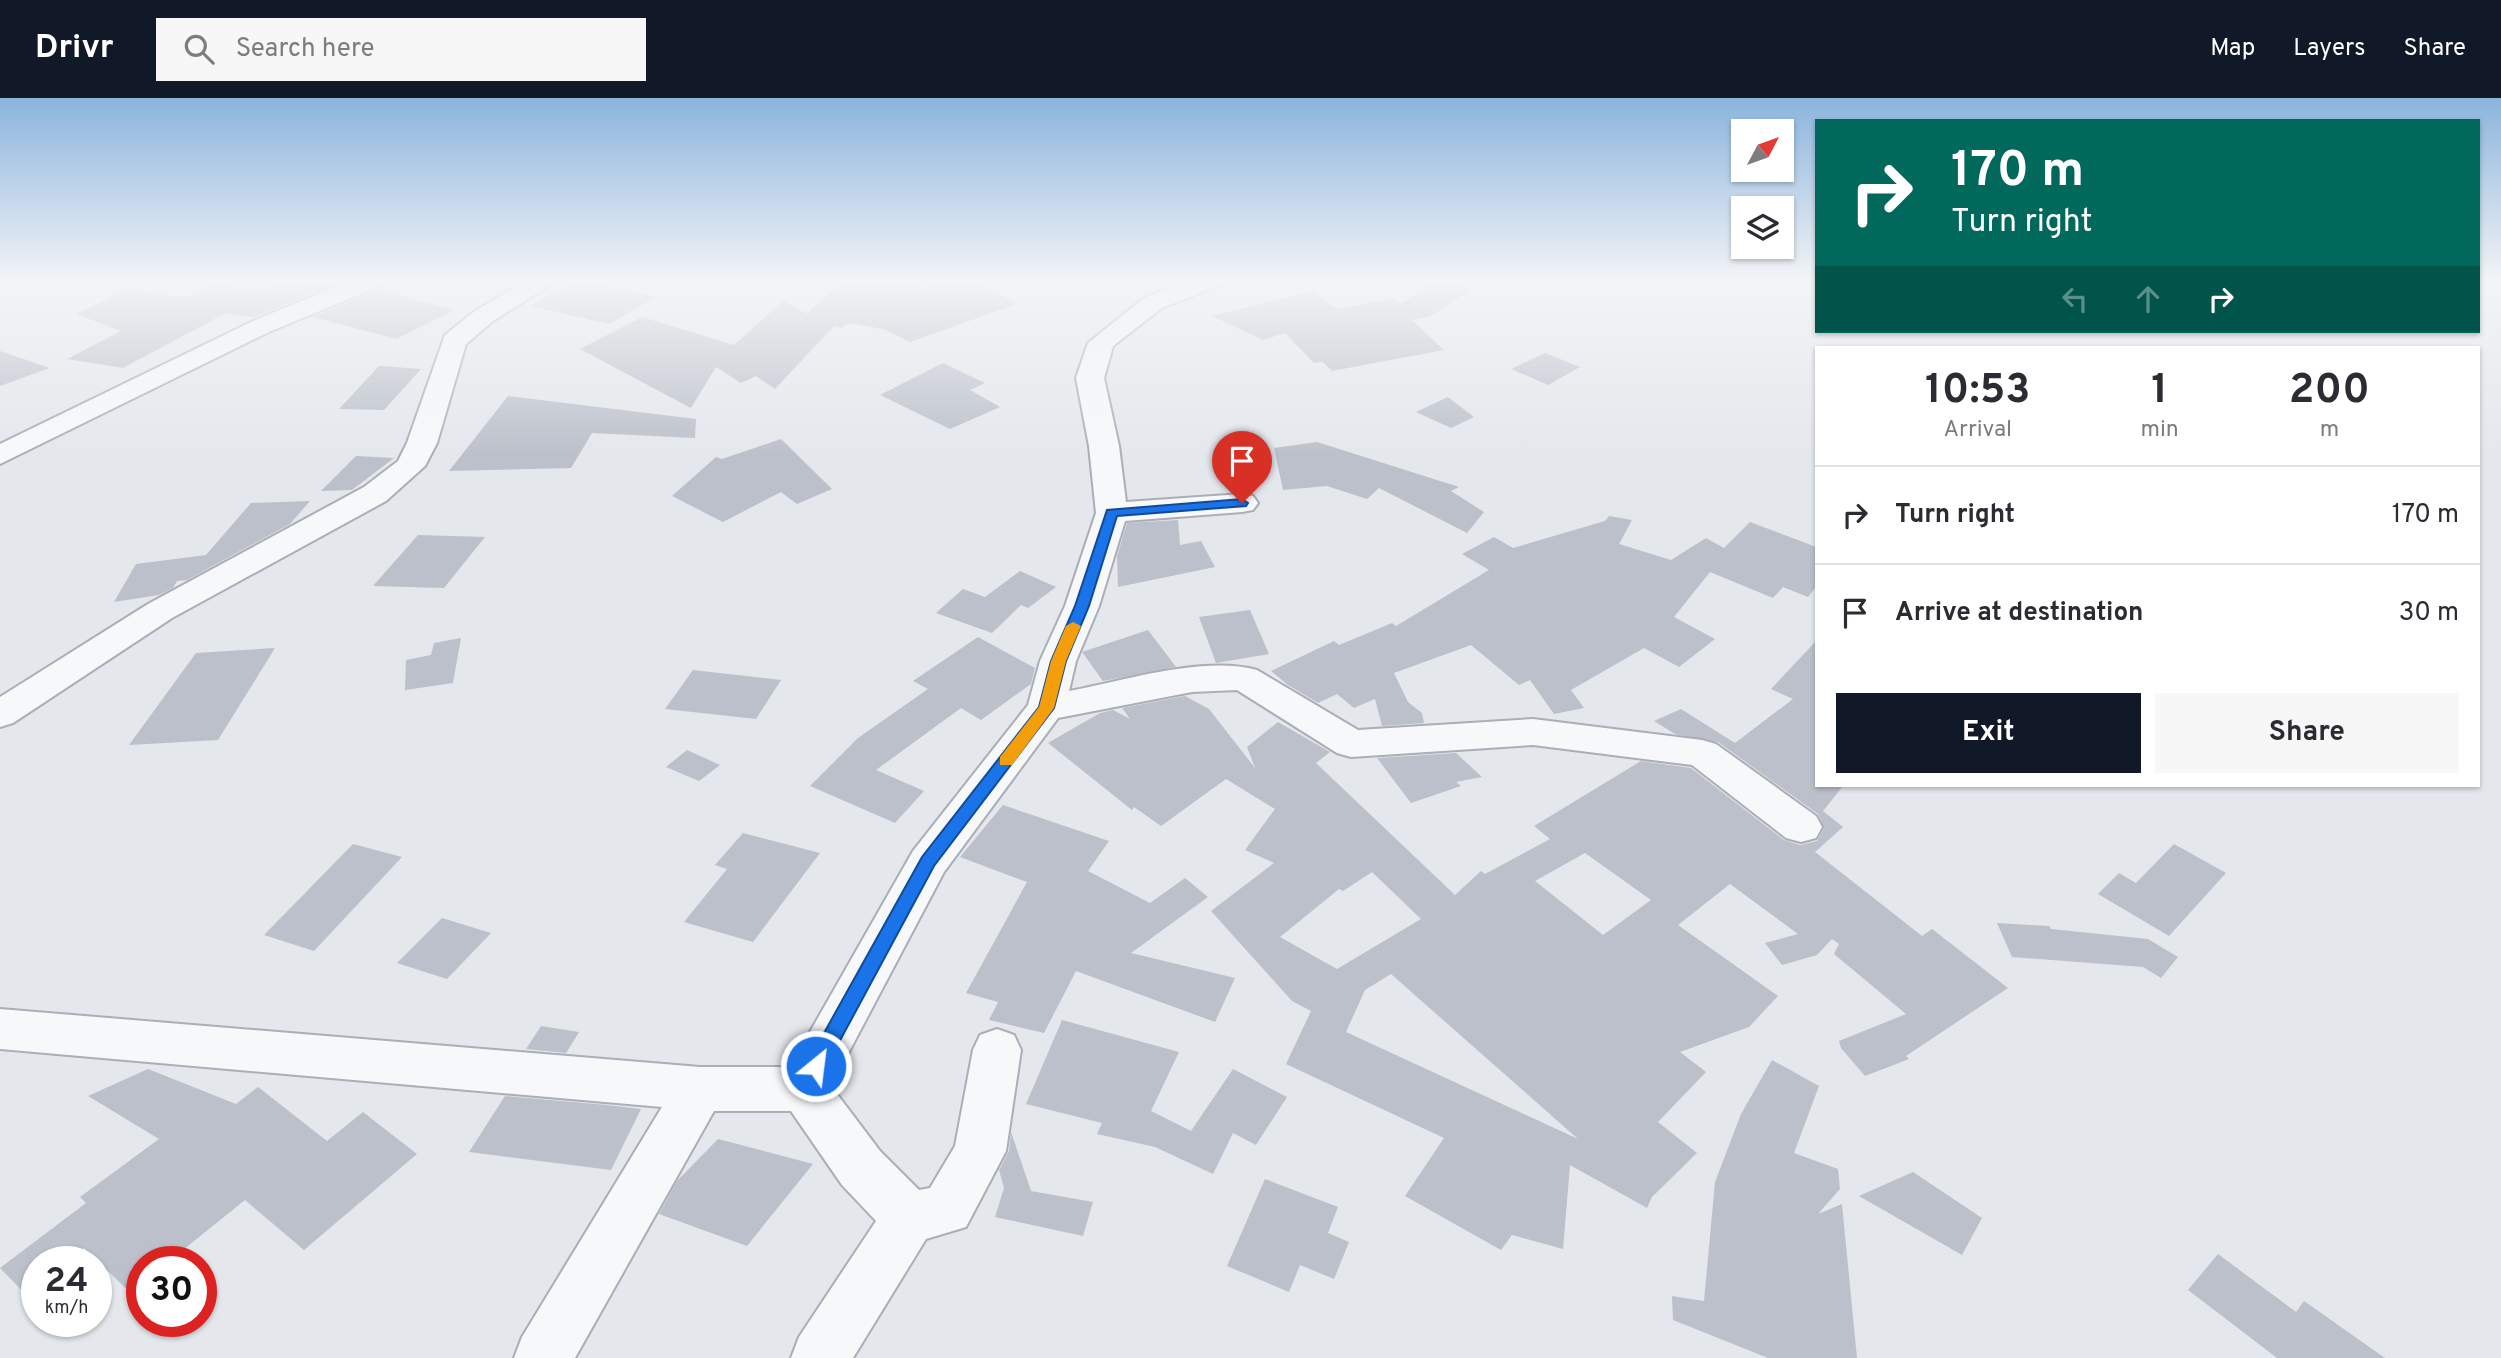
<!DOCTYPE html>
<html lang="en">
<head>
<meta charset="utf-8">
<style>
  :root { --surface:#fff; --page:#f7f7f7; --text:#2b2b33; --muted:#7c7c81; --line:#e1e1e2; --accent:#111827 }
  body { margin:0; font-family:Overpass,sans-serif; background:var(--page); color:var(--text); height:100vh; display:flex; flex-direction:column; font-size:26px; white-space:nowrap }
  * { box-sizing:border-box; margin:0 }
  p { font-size:23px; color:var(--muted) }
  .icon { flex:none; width:38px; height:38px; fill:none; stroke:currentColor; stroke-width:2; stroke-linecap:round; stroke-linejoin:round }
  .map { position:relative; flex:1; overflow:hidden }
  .details { position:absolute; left:1815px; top:248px; width:665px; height:441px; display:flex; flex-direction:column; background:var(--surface); border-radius:0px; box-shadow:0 2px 5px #0004 }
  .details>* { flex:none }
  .hud { position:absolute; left:1815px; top:21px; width:665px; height:214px; border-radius:0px; box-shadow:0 2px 5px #0004; background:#00695c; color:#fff; overflow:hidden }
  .needle { width:46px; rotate:49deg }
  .buttons { position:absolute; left:1731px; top:21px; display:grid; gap:14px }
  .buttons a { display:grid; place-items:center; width:63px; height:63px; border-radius:0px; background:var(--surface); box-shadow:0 2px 5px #0004; font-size:35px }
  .speed { position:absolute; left:21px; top:1148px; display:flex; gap:14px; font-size:35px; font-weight:700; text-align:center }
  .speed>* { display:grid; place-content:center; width:91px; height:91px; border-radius:50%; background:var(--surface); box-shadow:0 2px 5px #0004; line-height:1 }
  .speed small { font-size:18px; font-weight:400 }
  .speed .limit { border:10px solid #d22; background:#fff; color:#111 }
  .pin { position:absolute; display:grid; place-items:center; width:60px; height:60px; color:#fff; margin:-72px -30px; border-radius:50% 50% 50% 0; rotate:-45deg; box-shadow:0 0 7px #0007 }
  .pin .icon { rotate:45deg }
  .me { position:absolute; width:77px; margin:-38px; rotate:29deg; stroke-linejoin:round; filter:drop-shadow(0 0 5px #0008) }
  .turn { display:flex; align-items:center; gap:24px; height:147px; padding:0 21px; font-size:32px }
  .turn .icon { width:91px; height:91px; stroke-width:2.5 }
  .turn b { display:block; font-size:49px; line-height:60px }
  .lanes { display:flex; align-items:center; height:66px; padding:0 21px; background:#0003; justify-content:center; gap:35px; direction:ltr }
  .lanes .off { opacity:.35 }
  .eta { display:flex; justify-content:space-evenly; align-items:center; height:119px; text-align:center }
  .eta b { font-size:42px; font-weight:700; line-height:49px }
  .primary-button { display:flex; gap:14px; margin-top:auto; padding:14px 21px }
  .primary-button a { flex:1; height:80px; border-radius:0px; background:var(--accent); color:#fff; font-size:28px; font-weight:700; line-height:80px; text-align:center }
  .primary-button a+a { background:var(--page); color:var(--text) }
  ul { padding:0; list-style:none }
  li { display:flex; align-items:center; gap:21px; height:98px; padding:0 21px; border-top:2px solid var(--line) }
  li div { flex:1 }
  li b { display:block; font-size:26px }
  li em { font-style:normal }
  header { display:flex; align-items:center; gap:42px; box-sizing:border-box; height:98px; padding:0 35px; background:var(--accent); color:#fff }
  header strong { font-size:33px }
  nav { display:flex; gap:38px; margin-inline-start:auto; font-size:24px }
  .search { width:490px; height:63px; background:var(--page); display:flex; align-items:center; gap:18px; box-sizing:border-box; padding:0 24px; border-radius:0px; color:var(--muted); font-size:26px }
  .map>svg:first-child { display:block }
  .building { fill:#bbc0ca; fill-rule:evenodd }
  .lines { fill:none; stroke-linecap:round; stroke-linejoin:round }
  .minor-casing { stroke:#a9aeb7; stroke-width:4 }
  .minor { fill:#f7f8fa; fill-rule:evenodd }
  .route { fill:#1a73e8; stroke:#114b97; stroke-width:2 }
  .slow { fill:#f59e0b }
</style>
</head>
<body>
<header>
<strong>Drivr</strong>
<div class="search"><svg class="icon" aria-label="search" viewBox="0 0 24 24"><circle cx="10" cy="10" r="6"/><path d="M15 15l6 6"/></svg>Search here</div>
<nav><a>Map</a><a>Layers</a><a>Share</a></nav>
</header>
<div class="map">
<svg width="2501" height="1260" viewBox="0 0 2501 1260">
  <rect width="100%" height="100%" fill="#e4e7ec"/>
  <path class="building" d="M285 181 343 183 253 220 226 215 123 270 67 261 121 233 76 216 129 191 185 200 215 186 260 193Z
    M846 181 927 190 937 181H973L1017 206 910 244 883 231 849 225 842 230 834 228 775 291 756 278 741 285 716 269 691 310 580 251 642 219 734 247 784 202 806 216Z
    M1439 181 1472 191 1431 218 1412 222 1444 252 1332 273 1323 264 1314 265 1285 235 1263 242 1212 218 1312 193 1338 211 1394 200 1401 206Z
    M578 182 656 199 609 226 530 208Z
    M378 192 455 212 396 241 313 219Z
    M0 253 50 270 0 288Z
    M1545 255 1580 269 1548 287 1511 271Z
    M943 265 985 285 970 292 1000 309 950 331 880 297Z
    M379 268 421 271 384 312 339 311Z
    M508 298 696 321 695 340 592 335 571 370 449 373Z
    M1448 299 1474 319 1451 330 1416 314Z
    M781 341 832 391 797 406 781 394 723 424 672 398 716 359 722 361Z
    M1317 344 1459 389 1451 393 1484 414 1467 435 1379 390 1367 401 1327 388 1283 392 1274 350Z
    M356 358 394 360 352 392 321 393Z
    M310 403 290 426 187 482 177 483 173 490 159 497 114 504 136 466 206 457 251 405Z
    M1609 418 1632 422 1619 446 1671 462 1706 440 1724 450 1750 424 1816 449V489L1808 499 1783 489 1773 500 1710 474 1674 519 1715 541 1679 569 1644 550 1571 592 1584 610 1554 616 1530 582 1519 587 1471 547 1394 575 1408 604 1422 615 1424 625 1382 628 1375 601 1354 610 1337 596 1318 605 1288 587 1271 573 1334 543 1339 547 1392 525 1396 528 1489 472 1462 456 1494 439 1513 450 1605 423Z
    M1178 422 1180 447 1201 443 1215 469 1118 489 1117 458 1127 425Z
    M418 437 485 439 444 490 373 488Z
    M1020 473 1056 489 1028 510 1021 507 992 535 936 515 963 491 985 499Z
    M1250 512 1269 556 1216 565 1199 519Z
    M1148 532 1176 569 1103 583 1082 554Z
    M978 539 1035 570 1031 586 981 622 961 610 876 672 924 693 895 725 810 688 858 640 928 591 913 583Z
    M461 540 453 585 405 592 406 562 431 557 434 545Z
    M1816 543V688H1843L1823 713 1843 729 1815 754 1922 838 1932 831 2008 890 1906 958 1909 961 1865 978 1841 950 1839 943 1906 916 1834 856 1839 846 1832 841 1817 857 1782 867 1765 845 1798 836 1730 786 1678 827 1778 898 1749 929 1680 954 1706 974 1658 1024 1697 1055 1652 1099 1647 1110 1570 1067 1563 1151 1512 1137 1501 1152 1405 1098 1444 1040 1286 966 1311 913 1292 903 1211 813 1274 765 1245 752 1275 711 1226 681 1161 728 1134 709 1132 712 1048 645 1100 615 1113 612 1130 621 1122 610 1185 598 1209 611 1255 670 1247 649 1278 624 1330 654 1316 665 1455 797 1481 773 1485 776 1550 741 1534 728 1641 663 1691 670 1784 742 1800 747 1817 743 1824 730 1818 716 1718 644 1675 636 1654 623 1681 611 1735 645 1793 601 1771 591ZM1585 755 1651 802 1603 837 1535 783ZM1372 774 1421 821 1337 871 1280 839 1339 791 1343 793ZM1391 876 1578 1041 1346 934 1365 892Z
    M275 550 218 642 129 647 196 555Z
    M693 572 781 582 756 621 665 611Z
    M687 652 720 667 699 683 666 669Z
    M1456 655 1482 679 1456 684 1461 688 1411 705 1377 660Z
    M1003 707 1109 743 1088 773 1150 805 1185 780 1208 799 1131 855 1235 880 1215 924 1076 873 1044 935 989 922 998 904 966 895 1027 784 960 759Z
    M743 735 820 755 753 844 684 824 727 771 715 767Z
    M353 746 402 759 314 853 264 837Z
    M2174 746 2226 775 2169 838 2098 796 2119 775 2136 785Z
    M442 820 491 835 447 881 397 865Z
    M1997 825 2049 828 2051 831 2148 841 2178 859 2161 880 2143 869 2012 859Z
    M1062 922 1179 954 1151 1013 1191 1033 1233 971 1287 999 1256 1047 1233 1035 1213 1076 1155 1049 1097 1036 1102 1025 1026 1006Z
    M541 928 579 934 566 955 526 951Z
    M1772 962 1819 988 1794 1055 1838 1071 1840 1091 1818 1116 1842 1106 1857 1260H1768L1673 1222 1672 1198 1704 1203 1715 1084 1741 1016Z
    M148 971 236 1006 258 989 327 1043 363 1014 417 1056 304 1152 245 1102 168 1164H142V1206L84 1150 66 1164H37V1208L0 1170 86 1105 80 1099 159 1041 88 998Z
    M505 998 607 1007 641 1011 611 1072 469 1054Z
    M1011 1034 1031 1093 1093 1104 1083 1138 995 1119 1004 1090 999 1072 1009 1053Z
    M718 1041 813 1066 747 1148 659 1116 677 1083Z
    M1913 1074 1982 1120 1962 1157 1859 1098Z
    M1265 1081 1338 1109 1328 1135 1349 1144 1334 1181 1300 1167 1289 1194 1227 1168Z
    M2218 1156 2296 1214 2304 1203 2385 1260H2277L2188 1192Z"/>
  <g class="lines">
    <g class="minor-casing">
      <path id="minor" d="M355 181H389L386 186 271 233 0 366V346L253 223Z
        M530 181H560L493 223 466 246 437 345 425 368 386 403 172 520 13 625 0 629V599L148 506 364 389 398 363 407 345 445 237 475 213Z
        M1191 181H1226L1223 186 1162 210 1113 248 1104 280 1119 348 1126 404 1242 396 1253 398 1258 405 1253 412 1242 414 1125 423 1099 508 1076 563 1069 593C1123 583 1204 557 1257 572L1358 632 1533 621 1702 642 1716 646 1816 718 1822 729 1816 740 1801 744 1786 740 1692 667 1533 647 1351 659 1337 655 1237 592 1192 594 1058 620 944 774 831 988 880 1053 919 1092 930 1090 955 1048 973 952 980 937 997 931 1014 937 1021 952 1006 1053 966 1129 926 1141 853 1260H791L799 1239 876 1123 842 1087 791 1013H714L575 1260H514L522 1239 662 1009 0 951V911L700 969H790L913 753 1028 607 1040 563 1065 508 1096 415 1089 348 1076 280 1088 245 1144 200Z"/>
    </g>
    <use href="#minor" class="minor"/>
  </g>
  <linearGradient id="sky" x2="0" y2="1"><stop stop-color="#8bb4dd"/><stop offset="0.51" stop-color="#f3f4f6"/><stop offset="1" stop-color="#f3f4f6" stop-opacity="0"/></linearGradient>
  <rect width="2501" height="358" fill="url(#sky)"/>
  <path class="route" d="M1242 401 1248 405 1246 408 1117 418 1089 508 1066 563 1054 610 934 768 823 974 816 977 809 974 806 968 809 962 922 759 1039 609 1051 563 1075 508 1107 412Z"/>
  <path class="slow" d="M1073 524 1081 528 1066 563 1054 610 1012 667H1000V659L1039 609 1051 563 1066 528Z"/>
</svg>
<div class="buttons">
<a><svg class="needle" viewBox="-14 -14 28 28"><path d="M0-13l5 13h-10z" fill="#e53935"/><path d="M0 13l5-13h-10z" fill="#7c7c81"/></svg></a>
<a><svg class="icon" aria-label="layers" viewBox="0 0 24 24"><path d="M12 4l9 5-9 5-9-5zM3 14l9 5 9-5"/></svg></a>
</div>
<div class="speed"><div>24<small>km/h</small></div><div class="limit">30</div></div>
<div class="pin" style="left:1242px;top:405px;background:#d93025"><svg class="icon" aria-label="arrive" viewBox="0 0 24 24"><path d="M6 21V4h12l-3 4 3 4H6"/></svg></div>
<svg class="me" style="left:816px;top:968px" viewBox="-20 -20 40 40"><circle r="17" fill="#1a73e8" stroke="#fff" stroke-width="3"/><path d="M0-11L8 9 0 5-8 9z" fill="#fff"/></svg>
<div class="hud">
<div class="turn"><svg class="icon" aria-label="right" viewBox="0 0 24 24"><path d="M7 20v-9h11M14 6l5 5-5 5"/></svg><div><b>170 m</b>Turn right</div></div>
<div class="lanes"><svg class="icon off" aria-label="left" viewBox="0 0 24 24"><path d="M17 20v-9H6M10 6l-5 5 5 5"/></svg><svg class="icon off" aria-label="ahead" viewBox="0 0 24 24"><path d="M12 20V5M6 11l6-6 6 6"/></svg><svg class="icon" aria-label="right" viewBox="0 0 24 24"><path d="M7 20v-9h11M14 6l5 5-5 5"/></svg></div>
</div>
<section class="details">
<div class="eta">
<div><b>10:53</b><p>Arrival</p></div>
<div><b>1</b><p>min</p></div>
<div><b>200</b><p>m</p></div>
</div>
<ul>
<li><svg class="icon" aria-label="right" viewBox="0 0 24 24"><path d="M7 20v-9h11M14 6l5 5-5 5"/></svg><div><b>Turn right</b></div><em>170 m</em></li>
<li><svg class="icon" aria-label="arrive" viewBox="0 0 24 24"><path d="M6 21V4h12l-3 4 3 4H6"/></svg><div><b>Arrive at destination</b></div><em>30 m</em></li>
</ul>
<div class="primary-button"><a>Exit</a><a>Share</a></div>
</section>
</div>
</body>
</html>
